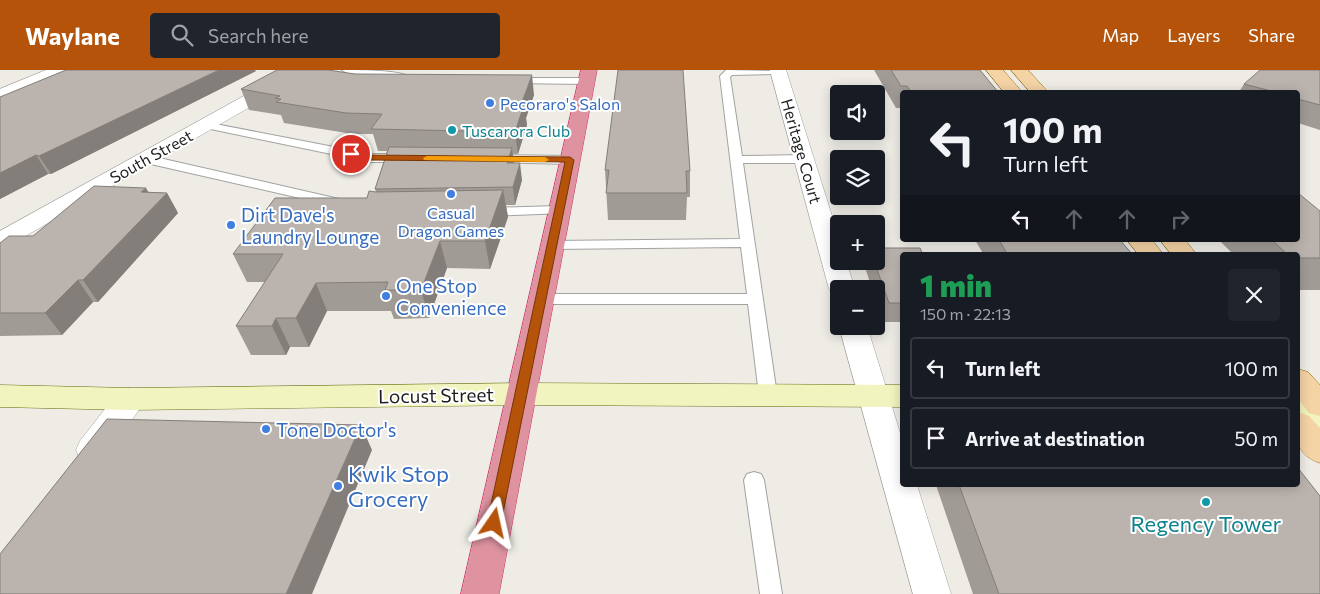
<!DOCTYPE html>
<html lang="en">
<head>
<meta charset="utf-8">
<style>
  :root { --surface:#171b24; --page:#20242c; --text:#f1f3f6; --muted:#9ea1a6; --line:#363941; --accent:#b45309 }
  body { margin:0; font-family:Commissioner,sans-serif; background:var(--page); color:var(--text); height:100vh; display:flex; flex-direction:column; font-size:19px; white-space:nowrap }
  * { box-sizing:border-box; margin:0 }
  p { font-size:16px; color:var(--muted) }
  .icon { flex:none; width:28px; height:28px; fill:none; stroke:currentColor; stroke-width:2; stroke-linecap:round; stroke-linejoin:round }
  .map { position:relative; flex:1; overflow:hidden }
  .sheet { position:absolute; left:900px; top:182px; width:400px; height:235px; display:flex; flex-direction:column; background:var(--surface); border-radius:5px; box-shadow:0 2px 12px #0003 }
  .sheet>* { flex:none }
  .banner { position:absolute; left:900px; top:20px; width:400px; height:152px; border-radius:5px; box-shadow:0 2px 12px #0003; background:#171b24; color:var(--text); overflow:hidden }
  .buttons { position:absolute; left:830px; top:15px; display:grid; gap:10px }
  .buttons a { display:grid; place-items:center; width:55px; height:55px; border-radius:5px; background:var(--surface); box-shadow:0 2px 12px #0003; font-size:25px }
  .pin { position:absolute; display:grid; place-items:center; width:42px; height:42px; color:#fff; margin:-21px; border:2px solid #fff; border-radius:50%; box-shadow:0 1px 5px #0007 }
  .me { position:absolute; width:55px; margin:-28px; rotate:11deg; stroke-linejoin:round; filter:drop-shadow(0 0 4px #0008) }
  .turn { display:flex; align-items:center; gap:18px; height:105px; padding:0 20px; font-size:22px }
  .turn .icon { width:65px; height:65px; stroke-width:2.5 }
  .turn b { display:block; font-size:35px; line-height:42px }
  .lanes { display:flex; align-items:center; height:48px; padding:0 20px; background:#0003; justify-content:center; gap:25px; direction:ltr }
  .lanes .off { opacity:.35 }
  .round { display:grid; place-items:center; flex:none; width:52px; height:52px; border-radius:5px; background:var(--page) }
  .summary { display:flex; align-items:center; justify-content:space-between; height:85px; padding:0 20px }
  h1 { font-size:30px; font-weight:800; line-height:38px; color:#1e9e55 }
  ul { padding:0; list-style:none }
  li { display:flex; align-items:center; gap:15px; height:62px; margin:0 10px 8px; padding:0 10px; border:2px solid var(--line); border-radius:5px }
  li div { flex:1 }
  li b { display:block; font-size:19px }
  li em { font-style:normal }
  header { display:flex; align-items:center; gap:30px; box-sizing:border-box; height:70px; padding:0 25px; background:var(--accent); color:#fff }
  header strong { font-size:24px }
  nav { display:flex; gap:28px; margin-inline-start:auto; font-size:18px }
  .search { width:350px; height:45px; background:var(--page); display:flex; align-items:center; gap:12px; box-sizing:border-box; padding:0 18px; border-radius:5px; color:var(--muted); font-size:19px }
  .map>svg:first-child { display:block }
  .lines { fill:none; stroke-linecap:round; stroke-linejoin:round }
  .lane-casing { stroke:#a2a2a2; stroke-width:2 }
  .street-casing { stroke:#a2a2a2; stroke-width:1 }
  .secondary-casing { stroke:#616d0e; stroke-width:1 }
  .primary-casing { stroke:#8c640c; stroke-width:1 }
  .highway-casing { stroke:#cc3365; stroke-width:1 }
  .lane { fill:#fff; fill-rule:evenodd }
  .street { fill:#fff; fill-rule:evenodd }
  .secondary { fill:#f1f4be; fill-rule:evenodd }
  .primary { fill:#f4d3a5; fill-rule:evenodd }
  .highway { fill:#df93a1; fill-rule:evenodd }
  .wall { fill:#a19b96 }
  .shaded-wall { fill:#837e7a }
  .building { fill:#bbb4ae; stroke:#837e7a }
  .route { fill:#b45309; stroke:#753606 }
  .slow { fill:#f59e0b }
  .shop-dot { fill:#3f7fe0; stroke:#fff; stroke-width:2 }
  .culture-dot { fill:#0f9aa8; stroke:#fff; stroke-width:2 }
  .labels { text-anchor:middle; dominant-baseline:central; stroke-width:4; stroke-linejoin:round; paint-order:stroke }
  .far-shop-label { font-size:16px; fill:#366cbe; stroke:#fff; text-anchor:start }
  .far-culture-label { font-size:16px; fill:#0d838f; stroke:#fff; text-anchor:start }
  .far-street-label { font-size:16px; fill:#1e1e1e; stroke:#fff }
  .shop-label { font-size:19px; fill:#366cbe; stroke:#fff; text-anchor:start }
  .street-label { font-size:19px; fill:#1e1e1e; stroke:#fff }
  .near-shop-label { font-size:22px; fill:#366cbe; stroke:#fff; text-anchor:start }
  .near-culture-label { font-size:22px; fill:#0d838f; stroke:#fff }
</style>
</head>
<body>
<header>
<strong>Waylane</strong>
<div class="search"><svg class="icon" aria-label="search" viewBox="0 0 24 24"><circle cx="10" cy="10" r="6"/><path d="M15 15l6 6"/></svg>Search here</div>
<nav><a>Map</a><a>Layers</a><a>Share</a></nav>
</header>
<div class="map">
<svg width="1320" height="524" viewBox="0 0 1320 524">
  <rect width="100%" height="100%" fill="#eeece5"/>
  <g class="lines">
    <g class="lane-casing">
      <path id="lane" d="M342 0C357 0 397 0 408 6L403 9 347 3Z
        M726 0 783 1 778 4 732 5 730 7 742 86 804 85 810 89 804 93H743L777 325 774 330 768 332 762 330 759 325 748 234H541L536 232 533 229 536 226 541 224H747L741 177 552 179 545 175 552 171 740 169 720 6Z
        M511 8H587L592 11 587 14 507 13V9Z
        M205 52 370 84H408L414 88 408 92H370L201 57 199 55 201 53Z
        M146 85 339 129 345 133 339 137 142 92 140 89Z
        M492 85 570 86 576 90 570 94 488 92 486 89Z
        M559 136 566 140 564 143 485 146 478 142 485 138Z
        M754 402 761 404 764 410 782 524H760L744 410 747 404Z"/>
    </g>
    <g class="street-casing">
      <path id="street" d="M46 0H68L66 3 0 30V19Z
        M291 0H311L309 3 8 176 0 178V161Z
        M770 0H786L839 168V191H846L855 219H839V226L833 225 829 219Z
        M839 256H867L902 369V415H917L951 524H913Z
        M130 318 141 321 145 329 141 337 104 389 92 393 80 389 76 380 80 371 119 321Z"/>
    </g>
    <g class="secondary-casing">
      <path id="secondary" d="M521 313 902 315V337L521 335 130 340 0 337V315L130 318Z
        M1298 328 1320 336V361L1298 353Z"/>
    </g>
    <g class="primary-casing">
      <path id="primary" d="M986 0H1003L1022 22H1004Z
        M1011 0H1028L1048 22H1030Z
        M1127 170H1152L1164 185H1139Z
        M1160 170H1185L1197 185H1172Z
        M1298 299 1308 302 1320 315V346L1309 343 1298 329Z
        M1298 342 1309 346 1320 358V393C1294 384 1295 366 1298 342Z"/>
    </g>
    <g class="highway-casing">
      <path id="highway" d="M581 0H597L499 524H461Z"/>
    </g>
    <use href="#lane" class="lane"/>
    <use href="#street" class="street"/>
    <use href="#secondary" class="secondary"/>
    <use href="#primary" class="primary"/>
    <use href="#highway" class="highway"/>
  </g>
  <path class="wall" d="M874 0H980L998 22H902V39V38H896Z
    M1320 0V60L1298 53V22H1239L1244 14Z
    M256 1 51 104H48L0 129V27Z
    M355 4 534 25 526 48 527 55 518 84H513L514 93 522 110 515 135H506L508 147 490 199 447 198 429 248 394 249 391 241H327L309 277H290L286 285H251L236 256 265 212H247L233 184 367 128 376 122 375 119 387 81H378L373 64H353L284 53 281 45 249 40 241 19Z
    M605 100 690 101V127H687L686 150H608Z
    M149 122 167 123 178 143 98 232H93L62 265 0 266V173L33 166Z
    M1320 141V220H1298V185H1234L1219 170H1298Z
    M975 170H1120L1133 185H984Z
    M902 185V252H884L876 230V219H872L865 197 866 191H876Z
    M936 415H1298L1320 524H973Z"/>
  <path class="shaded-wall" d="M219 0H255L256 1 51 104 39 86Z
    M532 5 534 25 526 48 527 55 518 84 515 62 521 35Z
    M512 78 514 95 507 93Z
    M36 85 48 104 0 129V103Z
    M520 93 522 110 515 135 513 117Z
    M146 118 156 135 167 123 178 143 98 232 83 210 141 122Z
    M503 120 508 147 490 199 485 171Z
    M440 171 447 198 429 248 421 220Z
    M78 210 93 232 62 265 45 243Z
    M316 213 327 241 309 277 296 248Z
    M276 248 290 277 286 285 272 256Z
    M361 355 372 380 312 524H286Z"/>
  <path class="building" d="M66 0H219L39 86 36 85 0 103V27Z
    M277 0H328L355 4 532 5 521 35H524L515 62 371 59 382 44 346 43 276 32 281 29 275 28 280 26 241 19Z
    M618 0H683L690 101H686L687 123H606L609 100H605Z
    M891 0H980L998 22H911L907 16H901Z
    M1260 0H1320V35L1298 29V22H1275L1244 14Z
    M389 77 512 78 507 93H520L513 117 375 119Z
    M94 116 146 118 141 122 167 123 83 210H78L45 243H0V173L9 166H33Z
    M503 120 485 171H440L421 220H385L388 212 316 213 296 248H276L272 256H236L283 184H233L275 128H367L369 121 376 122Z
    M1298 123 1320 141V188H1298V185H1288L1272 170H1298Z
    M999 170H1120L1133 185H1008Z
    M876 178H920L923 185H902V233H889L874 191H876Z
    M107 349 361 355 286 524H0V484Z
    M1298 398 1320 426V524H999L959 415H1298Z"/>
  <path class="route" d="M348 82 370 85 570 87 574 90 500 458 494 460 489 458 487 453 565 92 370 90 348 86Z"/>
  <path class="slow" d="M427 86 545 87 549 90 545 92 424 90 423 88Z"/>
  <g class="shop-dot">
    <circle cx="490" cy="33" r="5"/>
    <circle cx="451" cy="124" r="5"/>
    <circle cx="231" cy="155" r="5"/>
    <circle cx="386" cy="226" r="5"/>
    <circle cx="266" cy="359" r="5"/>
    <circle cx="338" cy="416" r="5"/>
  </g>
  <g class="culture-dot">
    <circle cx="452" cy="60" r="5"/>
    <circle cx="1206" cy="432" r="5"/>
  </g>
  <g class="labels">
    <g class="far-shop-label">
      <text x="500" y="33">Pecoraro's Salon</text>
      <text x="451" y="142" text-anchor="middle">Casual<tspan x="451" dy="18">Dragon Games</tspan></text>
    </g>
    <g class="far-culture-label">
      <text x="462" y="60">Tuscarora Club</text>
    </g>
    <g class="far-street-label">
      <text transform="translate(802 81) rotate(74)">Heritage Court</text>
      <text transform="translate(151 86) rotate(-29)">South Street</text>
    </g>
    <g class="shop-label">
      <text x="241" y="144">Dirt Dave's<tspan x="241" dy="22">Laundry Lounge</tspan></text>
      <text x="396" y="215">One Stop<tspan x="396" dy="22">Convenience</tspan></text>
      <text x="276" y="359">Tone Doctor's</text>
    </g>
    <g class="street-label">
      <text transform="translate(436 325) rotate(-1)">Locust Street</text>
    </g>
    <g class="near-shop-label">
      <text x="348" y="403">Kwik Stop<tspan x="348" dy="25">Grocery</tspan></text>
    </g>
    <g class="near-culture-label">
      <text x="1206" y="453">Regency Tower</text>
    </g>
  </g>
</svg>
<div class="buttons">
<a><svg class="icon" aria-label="sound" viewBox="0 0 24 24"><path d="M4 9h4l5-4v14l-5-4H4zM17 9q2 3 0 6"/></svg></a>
<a><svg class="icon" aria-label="layers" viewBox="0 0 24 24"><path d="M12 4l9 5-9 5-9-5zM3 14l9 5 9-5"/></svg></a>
<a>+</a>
<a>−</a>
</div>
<div class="pin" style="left:351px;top:84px;background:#d93025"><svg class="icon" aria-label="arrive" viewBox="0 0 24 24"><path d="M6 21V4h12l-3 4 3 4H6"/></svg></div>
<svg class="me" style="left:494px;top:453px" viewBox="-20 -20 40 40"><path d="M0-17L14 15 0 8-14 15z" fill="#b45309" stroke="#fff" stroke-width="4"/></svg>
<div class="banner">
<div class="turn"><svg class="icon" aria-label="left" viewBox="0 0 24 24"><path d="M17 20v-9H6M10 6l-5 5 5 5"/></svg><div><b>100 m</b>Turn left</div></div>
<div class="lanes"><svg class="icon" aria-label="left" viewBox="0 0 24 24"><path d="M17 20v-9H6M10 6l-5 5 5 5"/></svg><svg class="icon off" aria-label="ahead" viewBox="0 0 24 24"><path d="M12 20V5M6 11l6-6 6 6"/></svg><svg class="icon off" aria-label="ahead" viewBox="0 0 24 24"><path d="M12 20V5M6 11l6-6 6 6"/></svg><svg class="icon off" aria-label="right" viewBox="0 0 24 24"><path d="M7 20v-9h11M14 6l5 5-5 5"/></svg></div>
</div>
<section class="sheet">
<div class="summary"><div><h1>1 min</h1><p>150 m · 22:13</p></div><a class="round"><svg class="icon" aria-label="close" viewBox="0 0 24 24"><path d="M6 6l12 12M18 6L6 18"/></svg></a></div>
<ul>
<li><svg class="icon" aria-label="left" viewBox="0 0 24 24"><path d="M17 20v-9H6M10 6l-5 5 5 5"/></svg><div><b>Turn left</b></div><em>100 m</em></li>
<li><svg class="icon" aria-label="arrive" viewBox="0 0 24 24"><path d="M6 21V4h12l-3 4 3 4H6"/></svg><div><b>Arrive at destination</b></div><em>50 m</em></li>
</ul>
</section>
</div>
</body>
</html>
